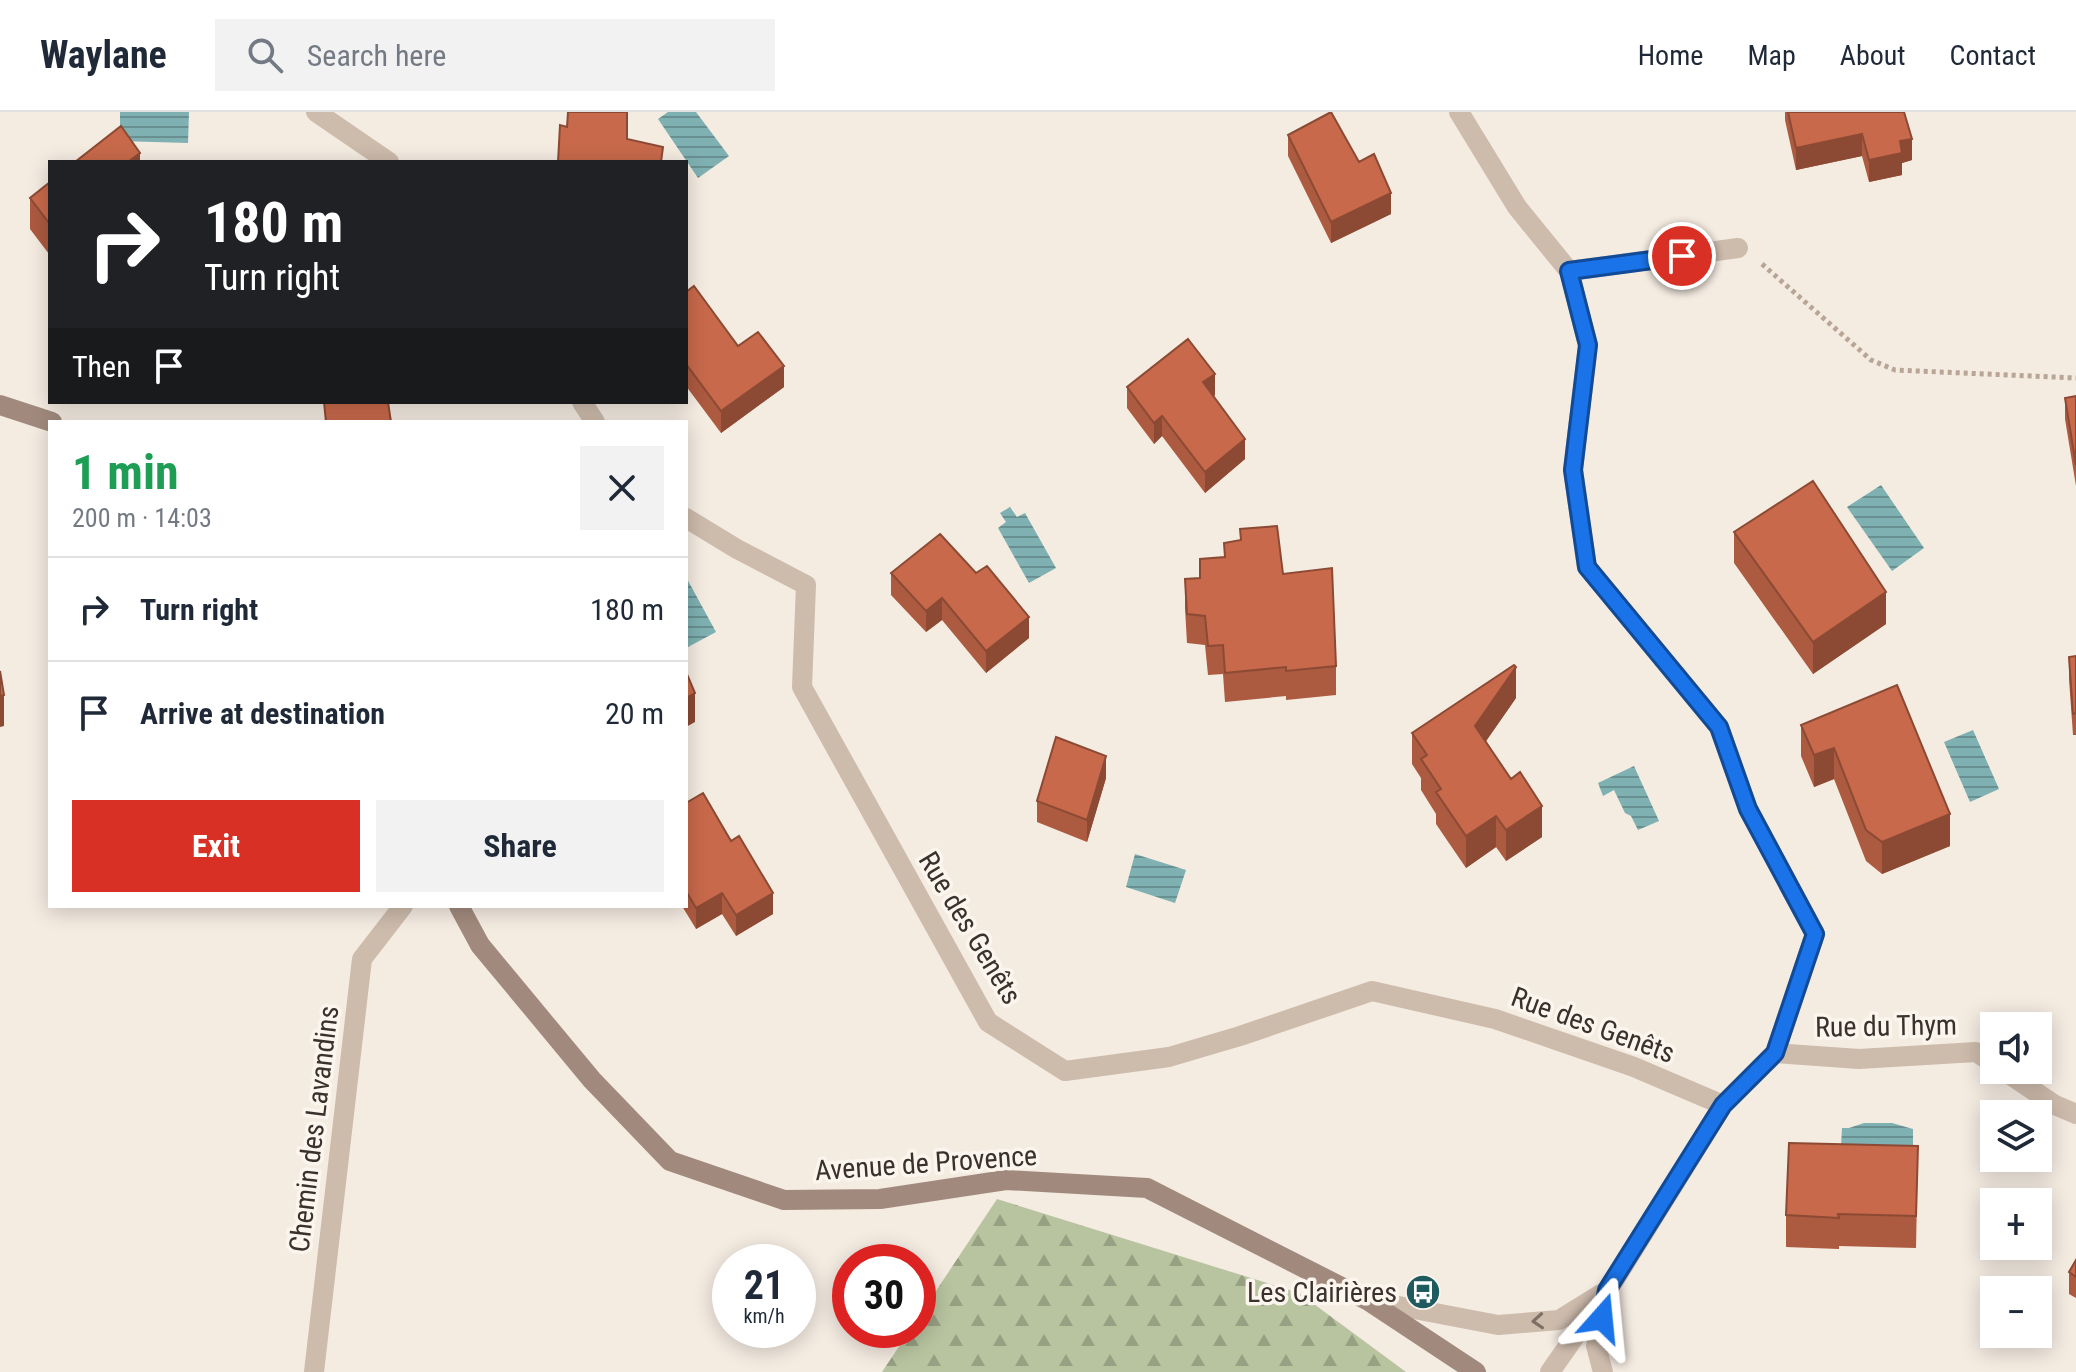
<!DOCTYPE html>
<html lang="en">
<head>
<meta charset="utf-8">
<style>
  :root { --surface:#fff; --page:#f2f2f3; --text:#1f2937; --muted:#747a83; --line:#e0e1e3; --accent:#d93025 }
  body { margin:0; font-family:"Roboto Condensed",sans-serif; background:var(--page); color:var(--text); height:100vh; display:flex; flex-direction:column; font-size:30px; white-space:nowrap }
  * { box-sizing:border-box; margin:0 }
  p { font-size:26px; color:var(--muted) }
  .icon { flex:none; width:44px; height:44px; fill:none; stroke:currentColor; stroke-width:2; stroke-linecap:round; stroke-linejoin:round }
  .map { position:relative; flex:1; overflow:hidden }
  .sheet { position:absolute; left:48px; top:308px; width:640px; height:488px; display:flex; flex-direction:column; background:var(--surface); border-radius:0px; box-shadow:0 4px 20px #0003 }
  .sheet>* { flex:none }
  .banner { position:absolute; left:48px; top:48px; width:640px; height:244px; border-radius:0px; box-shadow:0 4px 20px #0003; background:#202124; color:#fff; overflow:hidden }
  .buttons { position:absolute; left:1980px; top:900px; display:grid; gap:16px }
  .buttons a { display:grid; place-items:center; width:72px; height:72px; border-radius:0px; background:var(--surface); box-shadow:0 4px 20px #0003; font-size:40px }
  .speed { position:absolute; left:712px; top:1132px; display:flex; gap:16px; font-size:40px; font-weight:700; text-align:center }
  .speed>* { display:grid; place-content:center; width:104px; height:104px; border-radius:50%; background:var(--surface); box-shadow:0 4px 20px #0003; line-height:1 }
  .speed small { font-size:20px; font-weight:400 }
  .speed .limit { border:12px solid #d22; background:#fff; color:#111 }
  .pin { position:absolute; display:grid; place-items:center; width:68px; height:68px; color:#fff; margin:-34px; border:4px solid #fff; border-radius:50%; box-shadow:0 2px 8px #0007 }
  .me { position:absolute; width:88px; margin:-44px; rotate:18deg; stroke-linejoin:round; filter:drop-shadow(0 0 6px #0008) }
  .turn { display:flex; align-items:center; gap:28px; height:168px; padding:0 24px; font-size:36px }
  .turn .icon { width:104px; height:104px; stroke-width:2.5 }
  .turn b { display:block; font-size:56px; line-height:68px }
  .then { display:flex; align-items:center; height:76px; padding:0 24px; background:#0003; gap:16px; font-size:30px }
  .round { display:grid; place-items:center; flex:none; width:84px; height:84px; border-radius:0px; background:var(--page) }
  .head { display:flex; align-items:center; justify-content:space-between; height:136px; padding:0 24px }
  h1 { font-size:48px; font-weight:700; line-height:60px; color:#1e9e55 }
  .cta { display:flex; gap:16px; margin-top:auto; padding:16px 24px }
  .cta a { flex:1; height:92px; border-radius:0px; background:var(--accent); color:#fff; font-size:32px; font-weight:700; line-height:92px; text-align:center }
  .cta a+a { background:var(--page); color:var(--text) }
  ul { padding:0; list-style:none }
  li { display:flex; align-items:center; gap:24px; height:104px; padding:0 24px; border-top:2px solid var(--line) }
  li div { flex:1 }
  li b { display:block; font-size:30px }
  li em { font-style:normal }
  header { display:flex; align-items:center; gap:48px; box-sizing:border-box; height:112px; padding:0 40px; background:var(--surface); border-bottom:2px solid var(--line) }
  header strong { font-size:38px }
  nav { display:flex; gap:44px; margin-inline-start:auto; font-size:28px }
  .search { width:560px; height:72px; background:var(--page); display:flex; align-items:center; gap:20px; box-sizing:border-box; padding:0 28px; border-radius:0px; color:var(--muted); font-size:30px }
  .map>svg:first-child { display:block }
  .forest { fill:url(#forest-firs) }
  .water { fill:url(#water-rules) }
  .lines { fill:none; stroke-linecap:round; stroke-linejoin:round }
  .path { stroke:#b9a596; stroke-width:5; stroke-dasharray:4 4; stroke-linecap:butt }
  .lane { stroke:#cdbbac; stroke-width:20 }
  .street { stroke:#cdbbac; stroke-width:20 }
  .secondary { stroke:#a18a7d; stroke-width:20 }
  .wall { fill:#ac5a40 }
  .shaded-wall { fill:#8c4a34 }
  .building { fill:#c8694b; stroke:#8c4a34; stroke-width:2 }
  .oneway { stroke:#7d6f65 }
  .route-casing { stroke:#114b97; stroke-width:20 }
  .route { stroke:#1a73e8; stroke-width:14 }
  .labels { text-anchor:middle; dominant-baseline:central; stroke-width:7; stroke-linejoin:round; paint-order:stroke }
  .street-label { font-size:28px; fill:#3b302b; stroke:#fbf5ee }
  .poi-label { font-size:28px; fill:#3b302b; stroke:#fbf5ee; text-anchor:end }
</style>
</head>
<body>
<header>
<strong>Waylane</strong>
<div class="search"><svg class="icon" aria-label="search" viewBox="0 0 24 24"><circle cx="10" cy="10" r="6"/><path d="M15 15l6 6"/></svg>Search here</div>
<nav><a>Home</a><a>Map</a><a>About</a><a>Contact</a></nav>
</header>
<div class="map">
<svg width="2076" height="1260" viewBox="0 0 2076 1260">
  <defs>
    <pattern id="forest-firs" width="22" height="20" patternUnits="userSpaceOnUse" patternTransform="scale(2)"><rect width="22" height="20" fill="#b8c4a0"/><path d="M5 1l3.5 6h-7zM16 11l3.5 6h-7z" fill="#97a083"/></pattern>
    <pattern id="water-rules" width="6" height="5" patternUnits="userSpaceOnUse" patternTransform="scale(2)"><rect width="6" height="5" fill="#7fb0b2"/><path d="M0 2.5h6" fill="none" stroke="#699091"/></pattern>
  </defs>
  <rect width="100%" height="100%" fill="#f4ebe1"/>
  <path class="forest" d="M997 1087 1299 1181 1406 1260H882L910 1218H918V1206Z"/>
  <path class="water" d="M120 0H189L188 31 120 29Z
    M668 0H696L729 44 698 66 658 7Z
    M1881 373 1924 436 1892 459 1847 395Z
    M1010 395 1017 405 1025 401 1056 456 1029 471 998 416 1006 410 1000 401Z
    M686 465 716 520 688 535 686 531Z
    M1973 618 1999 677 1970 690 1944 630Z
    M1634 654 1659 709 1638 718 1631 704 1625 701 1614 678 1603 684 1598 671Z
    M1135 742 1186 758 1175 791 1126 775Z
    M1864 1011H1892L1913 1017V1039L1841 1034 1842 1016H1849Z"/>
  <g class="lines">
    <path class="path" d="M1762 152 1871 248 1895 258 2076 266"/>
    <path class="lane" d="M1569 159 1738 136"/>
    <path class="street" d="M316 0 389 50
      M1459 0 1517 95 1569 159 1588 233 1573 358 1587 455 1719 615 1748 697 1815 822 1775 941 1723 993 1617 1164 1550 1260
      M582 290 595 310
      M686 406 737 437 806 473 802 575 988 910 1065 959 1169 945 1240 924 1372 879 1495 907 1634 955 1723 993
      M1775 941 1859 947 1976 940 1994 952
      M2003 958 2055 993 2076 1002
      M1367 1188 1498 1213 1559 1208 1601 1182
      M314 1260 362 847 403 794
      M1603 1260 1596 1234 1606 1186"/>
    <path class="secondary" d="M0 293 52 310
      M459 794 480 833 592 968 670 1049 784 1088 880 1087 1006 1068 1147 1076 1367 1188 1476 1260"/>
  </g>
  <path class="wall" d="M1785 0H1904L1912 48 1902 51V63L1869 70 1862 44 1796 58 1785 8Z
    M1288 23 1359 50 1391 102 1331 131 1288 44Z
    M50 70V141L49 142 30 117V86Z
    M686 180 738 234 784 275 721 321 686 274Z
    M1127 275 1215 283 1214 284 1245 347 1205 381 1162 324 1154 332 1127 296Z
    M2076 284V374L2065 307V286Z
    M1240 417 1283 462 1336 554V583L1286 588V584L1225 590 1223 562 1208 563 1205 533 1187 531 1185 496V467L1200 466 1224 445V431L1240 428Z
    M1734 420 1886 512 1813 562 1734 451Z
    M891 461 1029 526 986 561 942 508 926 520 891 483Z
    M2076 544V623H2073L2069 567V545Z
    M1897 573 1950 734 1882 762 1866 749 1834 667 1814 675 1801 644V613Z
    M1516 586 1486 629 1542 725 1506 749 1496 735 1466 756 1436 712V702L1421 678V666L1412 652V621Z
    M1106 666 1087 730 1037 710V689Z
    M686 691 773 802 736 824 722 802 696 817 682 794H686Z
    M1918 1034 1916 1136 1839 1134V1137L1786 1135V1103Z
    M2076 1148V1186L2069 1182V1160Z"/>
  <path class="shaded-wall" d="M1862 22V44L1796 58V36Z
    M1912 27V48L1902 51V63L1869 70V48L1900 29Z
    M140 41V50H128Z
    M1391 81V102L1331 131V110Z
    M50 110V141L49 142V111Z
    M784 254V275L721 321V299Z
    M1215 262V283L1203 290V270Z
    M1162 304V324L1154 332V311Z
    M1245 327V347L1205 381V360Z
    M1886 480V512L1813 562V530Z
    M942 486V508L926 520V499Z
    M1029 505V526L986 561V539Z
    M1516 555V586L1475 645V614Z
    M695 581V610L686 615V586Z
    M4 583V614L0 615V584Z
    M1834 636V667L1814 675V643Z
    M1106 644V666L1087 730V708Z
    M1542 694V725L1506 749V718Z
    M1950 702V734L1882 762V730Z
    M1496 704V735L1466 756V724Z
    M722 781V802L696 817V796Z
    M773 781V802L736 824V803Z"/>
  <path class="building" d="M568 0H627V27L663 35 661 50H558L560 13 567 15Z
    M1331 0 1359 50 1374 42 1391 81 1331 110 1288 23Z
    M1788 0H1904L1912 27 1900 29 1902 41 1869 48 1862 22 1796 36Z
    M121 14 140 41 128 50H75Z
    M50 70V110L49 111 30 86Z
    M694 174 738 234 758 220 784 254 721 299 686 252V180Z
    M1188 227 1215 262 1203 270 1245 327 1205 360 1162 304 1154 311 1127 275Z
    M2076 284V353L2065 286Z
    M324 290H388L391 310H326Z
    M1813 369 1886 480 1813 530 1734 420Z
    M1277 414 1283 462 1332 456 1336 554 1286 559V555L1225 561 1223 533 1208 534 1205 504 1187 502 1185 467 1200 466V447L1225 445 1224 431 1241 428 1240 417Z
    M940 422 976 461 987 454 1029 505 986 539 942 486 926 499 891 461Z
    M2076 544V601L2073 602 2069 545Z
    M1514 553 1516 555 1475 614 1511 667 1520 660 1542 694 1506 718 1496 704 1466 724 1436 680 1441 677 1421 647 1427 643 1412 621Z
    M0 559 4 583 0 584Z
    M686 560 695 581 686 586Z
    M1897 573 1950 702 1882 730 1866 718 1834 636 1814 643 1801 613Z
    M1056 625 1106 644 1087 708 1037 689Z
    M703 681 731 729 739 724 773 781 736 803 722 781 696 796 686 779V691Z
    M1789 1031 1918 1034 1916 1104 1838 1102 1839 1106 1786 1103Z
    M2076 1148V1165L2069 1160Z"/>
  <defs><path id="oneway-chevron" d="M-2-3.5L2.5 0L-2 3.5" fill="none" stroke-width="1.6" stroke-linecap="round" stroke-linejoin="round" transform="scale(2)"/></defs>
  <use class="oneway" href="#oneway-chevron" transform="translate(1538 1209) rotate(176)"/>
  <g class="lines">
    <g class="route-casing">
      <path id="route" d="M1602 1206 1607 1178 1723 993 1775 941 1815 822 1748 697 1719 615 1587 455 1573 358 1588 233 1569 159 1682 144"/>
    </g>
    <use href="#route" class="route"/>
  </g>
  <defs>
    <g id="bus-disc" transform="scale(1.8)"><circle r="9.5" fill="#1f5a5e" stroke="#fbf5ee"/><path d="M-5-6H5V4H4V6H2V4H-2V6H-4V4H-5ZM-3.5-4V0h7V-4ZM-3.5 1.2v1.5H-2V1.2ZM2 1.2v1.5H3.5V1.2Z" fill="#fff"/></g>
  </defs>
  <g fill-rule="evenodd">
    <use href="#bus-disc" x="1423" y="1180"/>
  </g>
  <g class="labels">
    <g class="street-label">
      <text transform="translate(970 816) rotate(59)">Rue des Genêts</text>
      <text transform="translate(1593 913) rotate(20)">Rue des Genêts</text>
      <text transform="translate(1886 914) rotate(-1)">Rue du Thym</text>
      <text transform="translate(314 1017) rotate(-83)">Chemin des Lavandins</text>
      <text transform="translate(926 1051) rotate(-4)">Avenue de Provence</text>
    </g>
    <g class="poi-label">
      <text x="1397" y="1180">Les Clairières</text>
    </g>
  </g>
</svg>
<div class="buttons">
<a><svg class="icon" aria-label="sound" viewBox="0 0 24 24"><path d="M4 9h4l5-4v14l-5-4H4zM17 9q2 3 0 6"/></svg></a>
<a><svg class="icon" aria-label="layers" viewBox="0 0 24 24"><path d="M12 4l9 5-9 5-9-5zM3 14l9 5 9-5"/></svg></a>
<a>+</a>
<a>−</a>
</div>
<div class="speed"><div>21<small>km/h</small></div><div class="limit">30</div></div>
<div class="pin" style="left:1682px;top:144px;background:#d93025"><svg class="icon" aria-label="arrive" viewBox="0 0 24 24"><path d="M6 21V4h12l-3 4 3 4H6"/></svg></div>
<svg class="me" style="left:1602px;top:1206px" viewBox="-20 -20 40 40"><path d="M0-17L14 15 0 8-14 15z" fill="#1a73e8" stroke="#fff" stroke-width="4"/></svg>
<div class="banner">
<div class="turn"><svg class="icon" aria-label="right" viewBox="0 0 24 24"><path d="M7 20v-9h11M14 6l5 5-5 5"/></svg><div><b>180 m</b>Turn right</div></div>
<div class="then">Then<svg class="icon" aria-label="arrive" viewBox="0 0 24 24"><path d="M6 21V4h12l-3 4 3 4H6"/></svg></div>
</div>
<section class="sheet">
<div class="head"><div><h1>1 min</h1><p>200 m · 14:03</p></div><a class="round"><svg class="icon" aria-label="close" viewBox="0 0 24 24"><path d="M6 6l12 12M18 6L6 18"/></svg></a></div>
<ul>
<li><svg class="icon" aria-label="right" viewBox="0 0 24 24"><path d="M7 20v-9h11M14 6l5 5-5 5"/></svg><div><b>Turn right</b></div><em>180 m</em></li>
<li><svg class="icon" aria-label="arrive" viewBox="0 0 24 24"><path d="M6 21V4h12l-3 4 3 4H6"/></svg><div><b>Arrive at destination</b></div><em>20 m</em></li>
</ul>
<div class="cta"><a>Exit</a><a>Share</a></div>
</section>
</div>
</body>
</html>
